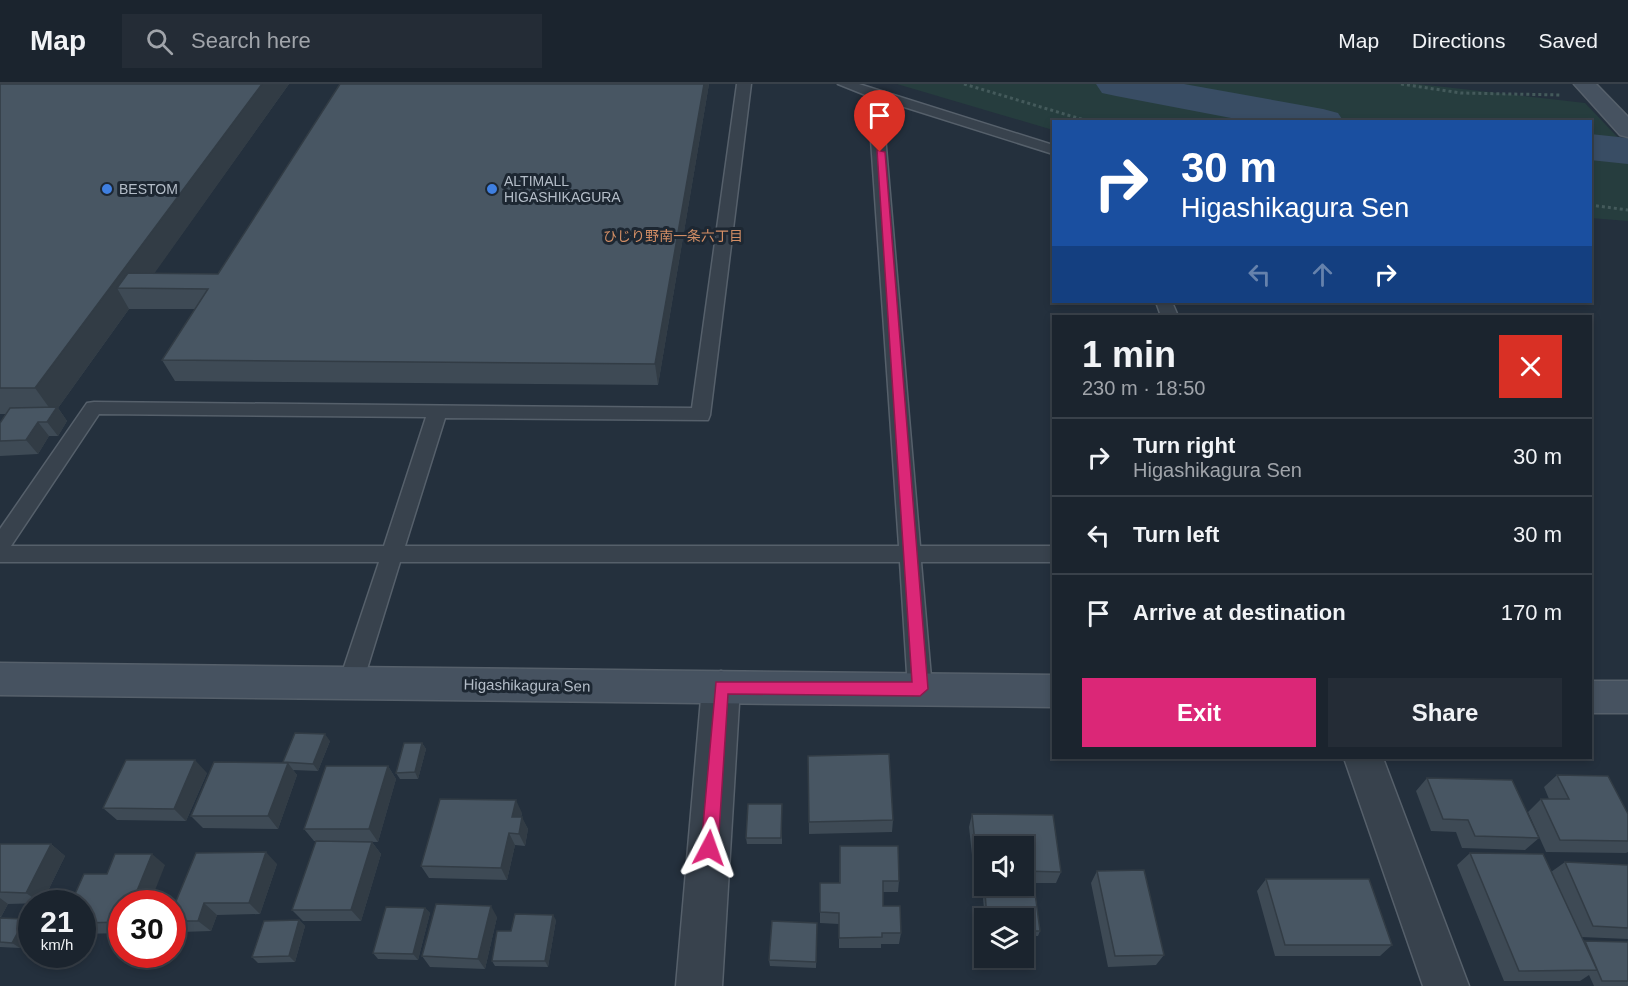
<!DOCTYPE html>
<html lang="en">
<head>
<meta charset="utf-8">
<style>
  :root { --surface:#1b242e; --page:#242c36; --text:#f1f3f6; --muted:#a0a4aa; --line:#39414a; --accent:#db2777 }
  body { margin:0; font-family:Helvetica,"Noto Sans JP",sans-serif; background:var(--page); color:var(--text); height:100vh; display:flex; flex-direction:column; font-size:22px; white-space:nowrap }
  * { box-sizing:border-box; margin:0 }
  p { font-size:20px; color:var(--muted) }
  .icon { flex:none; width:33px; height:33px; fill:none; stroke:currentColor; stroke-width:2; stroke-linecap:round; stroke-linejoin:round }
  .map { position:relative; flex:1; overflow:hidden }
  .panel { position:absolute; left:1052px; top:231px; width:540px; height:444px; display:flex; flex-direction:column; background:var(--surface); border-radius:0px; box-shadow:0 3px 9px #0003,0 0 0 2px var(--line) }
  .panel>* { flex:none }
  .top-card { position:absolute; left:1052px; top:36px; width:540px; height:183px; border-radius:0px; box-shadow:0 3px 9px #0003,0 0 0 2px var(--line); background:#1a4fa0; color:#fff; overflow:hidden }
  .buttons { position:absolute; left:974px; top:752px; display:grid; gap:12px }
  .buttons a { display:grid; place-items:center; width:60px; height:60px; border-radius:0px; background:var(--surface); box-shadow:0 3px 9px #0003,0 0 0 2px var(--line); font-size:30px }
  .speed { position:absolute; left:18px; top:806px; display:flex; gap:12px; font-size:30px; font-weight:700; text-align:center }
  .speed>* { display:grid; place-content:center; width:78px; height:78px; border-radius:50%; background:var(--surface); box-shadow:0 3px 9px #0003,0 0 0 2px var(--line); line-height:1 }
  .speed small { font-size:15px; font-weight:400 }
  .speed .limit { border:9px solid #d22; background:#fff; color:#111 }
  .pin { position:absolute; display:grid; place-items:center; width:51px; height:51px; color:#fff; margin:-62px -26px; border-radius:50% 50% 50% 0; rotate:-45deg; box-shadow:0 0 6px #0007 }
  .pin .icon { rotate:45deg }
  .me { position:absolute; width:66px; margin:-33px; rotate:4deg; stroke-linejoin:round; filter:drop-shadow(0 0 4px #0008) }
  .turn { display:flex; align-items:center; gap:21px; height:126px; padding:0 30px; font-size:27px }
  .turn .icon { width:78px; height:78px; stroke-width:2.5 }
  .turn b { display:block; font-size:42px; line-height:51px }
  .lanes { display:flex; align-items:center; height:57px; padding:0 30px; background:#0003; justify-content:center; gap:30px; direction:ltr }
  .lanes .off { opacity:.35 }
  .round { display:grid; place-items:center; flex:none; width:63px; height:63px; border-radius:0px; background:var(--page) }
  .overview { display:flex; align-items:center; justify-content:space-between; height:102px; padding:0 30px }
  h1 { font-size:36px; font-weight:800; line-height:45px }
  .action { display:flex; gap:12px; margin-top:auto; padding:12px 30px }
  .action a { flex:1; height:69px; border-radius:0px; background:var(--accent); color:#fff; font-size:24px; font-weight:800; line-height:69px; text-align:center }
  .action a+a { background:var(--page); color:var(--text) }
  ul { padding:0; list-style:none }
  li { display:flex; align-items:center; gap:18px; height:78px; padding:0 30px; border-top:2px solid var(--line) }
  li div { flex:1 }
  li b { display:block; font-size:22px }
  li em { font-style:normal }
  header { display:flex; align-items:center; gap:36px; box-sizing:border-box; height:84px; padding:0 30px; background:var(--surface); border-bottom:2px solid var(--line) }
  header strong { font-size:28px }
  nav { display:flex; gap:33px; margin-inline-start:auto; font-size:21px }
  .search { width:420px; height:54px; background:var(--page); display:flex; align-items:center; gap:15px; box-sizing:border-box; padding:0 21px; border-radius:0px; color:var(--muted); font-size:22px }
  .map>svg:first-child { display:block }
  .green { fill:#263d3e }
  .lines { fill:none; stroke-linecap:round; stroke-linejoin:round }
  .river { fill:#394d64; fill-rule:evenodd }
  .lane-casing { stroke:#56606b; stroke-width:3 }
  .street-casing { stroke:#56606b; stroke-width:3 }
  .secondary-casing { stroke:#56606b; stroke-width:3 }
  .path { stroke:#445a5b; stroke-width:3; stroke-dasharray:3 3; stroke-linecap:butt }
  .lane { fill:#38424d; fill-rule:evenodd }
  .street { fill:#38424d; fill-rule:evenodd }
  .secondary { fill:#465260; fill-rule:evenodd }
  .wall { fill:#3e4a55 }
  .shaded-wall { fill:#323c45 }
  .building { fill:#485663; stroke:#323c45; stroke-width:1.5 }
  .route { fill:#db2777; stroke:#8e194d; stroke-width:1.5 }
  .shop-dot { fill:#3f7fe0; stroke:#1d2732; stroke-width:2 }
  .labels { text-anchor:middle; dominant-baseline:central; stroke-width:6; stroke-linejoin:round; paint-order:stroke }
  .far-poi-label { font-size:14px; fill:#b4bdc8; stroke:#1d2732; text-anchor:start }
  .far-neighbourhood-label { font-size:14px; fill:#d38e65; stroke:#1d2732 }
  .street-label { font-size:15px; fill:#b4bdc8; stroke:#1d2732 }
</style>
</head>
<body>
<header>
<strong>Map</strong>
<div class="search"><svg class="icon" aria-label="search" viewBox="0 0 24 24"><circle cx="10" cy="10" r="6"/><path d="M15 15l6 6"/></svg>Search here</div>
<nav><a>Map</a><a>Directions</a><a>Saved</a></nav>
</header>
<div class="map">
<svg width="1628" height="902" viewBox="0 0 1628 902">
  <rect width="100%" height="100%" fill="#24303d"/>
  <path class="green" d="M897 0H1418L1585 19 1628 64V137L1590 134V38H1053V46Z"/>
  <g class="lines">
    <path class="river" d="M1096 0H1184L1323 25 1338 29 1344 38H1252L1116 12 1102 9Z
      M1590 50 1628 54V80L1590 76Z"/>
    <g class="lane-casing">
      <path id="lane" d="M737 0H751L710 331 708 336 445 334 405 462H899L868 12 838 0H859L1053 61V70L882 16 920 462H1053V478H921L932 605 928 612 920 615 912 612 908 605 900 478H400L363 598 359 605 351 608 343 605 339 598 379 478H0V445L87 319 94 318 692 324ZM99 330 426 333 384 462H11Z
        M1156 218H1172L1178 232H1161Z"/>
    </g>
    <g class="street-casing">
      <path id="street" d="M721 587 734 592 740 603 722 902H676L702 603 708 592Z
        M1344 674H1383L1469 902H1423Z"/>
    </g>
    <g class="secondary-casing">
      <path id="secondary" d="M1574 0H1596L1628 33V53L1620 51Z
        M0 579 1053 591V623L0 611Z
        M1590 597H1628V629H1590Z"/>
    </g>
    <path class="path" d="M964 0 1091 38
      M1401 0 1461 9 1561 11
      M1590 121 1628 126"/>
    <use href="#lane" class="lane"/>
    <use href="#street" class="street"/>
    <use href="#secondary" class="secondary"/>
  </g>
  <path class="wall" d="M0 0H289L154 189 218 190 340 0H709L658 301 175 297 162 276 195 225H129L58 324 67 337 58 352H49L38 370 0 372V339L6 330H0Z
    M330 657 318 687 293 686 297 691 278 745 203 744 191 732 283 678Z
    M422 659 426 665 418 695H400L396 689Z
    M808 672 893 736 892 748 809 750Z
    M388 682 396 695 378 758 314 757 304 745Z
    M207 689 186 737 117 736 103 724Z
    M1557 691 1628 730V768L1626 769 1546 768 1528 728 1541 715H1549L1544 703Z
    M1427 694 1539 754 1525 766 1462 764 1456 748 1431 747 1416 707Z
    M782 726V760H747L746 754Z
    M522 729 521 733 528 745 525 762 515 761 507 796 429 794 421 782Z
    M972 730 1053 731 1061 788 1056 799H1023V762H984V799H975L969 743Z
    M372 758 381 770 361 837H303L292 826Z
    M0 760H51L65 772 42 819 8 820 1 833H0Z
    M840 762 899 797 898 808H883V822L901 849 899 860H881V864H839V840L820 839V799H839Z
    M1470 769 1551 788 1565 778 1628 781V855L1581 853 1584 858 1585 857 1628 858V902H1594L1589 891 1580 897H1504L1457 781Z
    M277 780 260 830 217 831 211 847 181 848 177 844 172 855V819Z
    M165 781 122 819V849L82 850V819L107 790Z
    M1097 787 1164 871 1156 881 1108 883 1091 799Z
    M1266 795 1392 861 1380 872H1275L1257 807Z
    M985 809H1035L1040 847 1038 852H1023V834H985L983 815Z
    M425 824 430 829 418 876 378 875 373 869Z
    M497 833 485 885 430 883 422 872Z
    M0 834 32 840V843L20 864 0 863Z
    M299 836 305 842 295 878 258 879 252 873Z
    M556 836 548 883 495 882 492 877Z
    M817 839 816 884 770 882 769 876Z
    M134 870H166L162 879H140L133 874Z"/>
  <path class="shaded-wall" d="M262 0H289L144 204H117L129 225 58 324 67 337 58 352 47 338 53 329 35 304Z
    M704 0H709L658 301 655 280Z
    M38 338 49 352 38 370 26 356Z
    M325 650 330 657 318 687 313 680Z
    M422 659 426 665 418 695 415 688Z
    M195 676 207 689 186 737 174 725Z
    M288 679 297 691 278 745 268 732Z
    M388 682 396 695 378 758 369 745Z
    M516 716 522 729 518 745 512 733Z
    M522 733 528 745 525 762 519 750Z
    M509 749 515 761 507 796 501 784Z
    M372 758 381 770 361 837 351 826Z
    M51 760 65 772 42 819H41L26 809Z
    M266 768 277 780 260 830 249 819Z
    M152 770 165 781 150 819H132Z
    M0 814 8 820 1 833 0 832Z
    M204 819 217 831 211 847 198 837Z
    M491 822 497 833 485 885 478 875Z
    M425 824 430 829 418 876 413 870Z
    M553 831 556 836 548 883 545 877Z
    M25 835 32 840V843L20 864 12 859Z
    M299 836 305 842 295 878 289 872Z
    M172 840 177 844 172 855Z
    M157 870H166L162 879 155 874Z"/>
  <path class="building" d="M0 0H262L35 304H0Z
    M340 0H704L655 280 162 276 208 205 117 204 128 189 218 190Z
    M57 323 47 338H38L26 356 0 357V339L10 324Z
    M295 649 325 650 313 680 283 678Z
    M404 659H422L415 688 396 689Z
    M889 670 893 736 809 738 808 672Z
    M126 676H195L174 725 103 724Z
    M214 678 288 679 268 732H191Z
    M326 682H388L369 745H304Z
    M1557 691 1608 692 1628 730V757L1560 756 1541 715H1569Z
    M1427 694 1512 696 1539 754 1475 752 1468 736 1443 735Z
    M440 715 516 716 512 733H522L519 750 509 749 501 784 421 782Z
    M748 720H782L781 754H746Z
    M972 730 1053 731 1061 788 1023 787V762H984V787H978Z
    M316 757 372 758 351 826H292Z
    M0 760H51L26 809 0 808Z
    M840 762H898L899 797H883V822H900L901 849H882V853L839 854V829L820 828V799H840Z
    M266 768 249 819H204L198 837H172V827L196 769Z
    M1470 769 1543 770 1597 886 1519 887Z
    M115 770H152L132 819H122V838L82 839V819H71L84 790H107Z
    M1565 778 1628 781V844L1593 842Z
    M1144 786 1164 871 1115 872 1097 787Z
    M1266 795H1369L1392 861H1285Z
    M985 809H1035L1040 847H1023V834H987Z
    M157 818H176L172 827V819H157Z
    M436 820 491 822 478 875 422 872Z
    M386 823 425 824 413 870 373 869Z
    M515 830 553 831 545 877H492L497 847H511Z
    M0 834 25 835 12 859 0 858Z
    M299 836 289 872 252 873 264 837Z
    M772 837 817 839 816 878 769 876Z
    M1585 857 1628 858V897H1602Z
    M134 870H157L155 874H133Z"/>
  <path class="route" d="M877 66 885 68 928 605 920 612 728 610 718 764 715 770 709 772 703 770 701 764 716 598H912Z"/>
  <g class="shop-dot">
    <circle cx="107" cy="105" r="6"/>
    <circle cx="492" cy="105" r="6"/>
  </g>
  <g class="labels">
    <g class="far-poi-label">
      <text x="504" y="97">ALTIMALL<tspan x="504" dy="16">HIGASHIKAGURA</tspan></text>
      <text x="119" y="105">BESTOM</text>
    </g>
    <g class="far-neighbourhood-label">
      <text x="673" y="152">ひじり野南一条六丁目</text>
    </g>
    <g class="street-label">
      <text transform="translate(527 601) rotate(1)">Higashikagura Sen</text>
    </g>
  </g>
</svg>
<div class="buttons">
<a><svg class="icon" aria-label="sound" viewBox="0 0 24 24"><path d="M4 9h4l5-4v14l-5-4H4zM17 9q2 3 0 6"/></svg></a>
<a><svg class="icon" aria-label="layers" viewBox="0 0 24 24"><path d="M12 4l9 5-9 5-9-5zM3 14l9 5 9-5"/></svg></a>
</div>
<div class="speed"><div>21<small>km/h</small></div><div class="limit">30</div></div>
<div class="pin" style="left:880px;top:68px;background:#d93025"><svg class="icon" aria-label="arrive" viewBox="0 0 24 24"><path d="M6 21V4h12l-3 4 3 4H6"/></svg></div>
<svg class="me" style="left:709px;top:764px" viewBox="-20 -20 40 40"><path d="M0-17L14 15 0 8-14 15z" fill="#db2777" stroke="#fff" stroke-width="4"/></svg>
<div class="top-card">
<div class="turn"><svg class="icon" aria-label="right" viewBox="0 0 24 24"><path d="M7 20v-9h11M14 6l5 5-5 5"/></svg><div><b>30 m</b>Higashikagura Sen</div></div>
<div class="lanes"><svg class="icon off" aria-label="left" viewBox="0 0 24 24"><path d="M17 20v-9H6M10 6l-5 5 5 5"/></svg><svg class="icon off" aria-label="ahead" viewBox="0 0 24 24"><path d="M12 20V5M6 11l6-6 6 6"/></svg><svg class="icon" aria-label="right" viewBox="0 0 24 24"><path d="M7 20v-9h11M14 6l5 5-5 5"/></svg></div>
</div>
<section class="panel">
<div class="overview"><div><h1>1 min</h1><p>230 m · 18:50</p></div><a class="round" style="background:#d93025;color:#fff"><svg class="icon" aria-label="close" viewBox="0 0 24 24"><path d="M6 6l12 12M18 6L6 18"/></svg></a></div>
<ul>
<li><svg class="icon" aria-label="right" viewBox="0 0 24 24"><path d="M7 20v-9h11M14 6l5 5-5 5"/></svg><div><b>Turn right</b><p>Higashikagura Sen</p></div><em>30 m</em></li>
<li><svg class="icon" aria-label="left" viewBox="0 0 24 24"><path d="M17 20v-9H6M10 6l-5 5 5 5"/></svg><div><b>Turn left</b></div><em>30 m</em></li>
<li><svg class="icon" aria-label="arrive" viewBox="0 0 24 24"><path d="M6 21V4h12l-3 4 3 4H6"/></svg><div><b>Arrive at destination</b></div><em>170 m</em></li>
</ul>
<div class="action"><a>Exit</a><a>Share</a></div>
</section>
</div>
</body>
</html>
